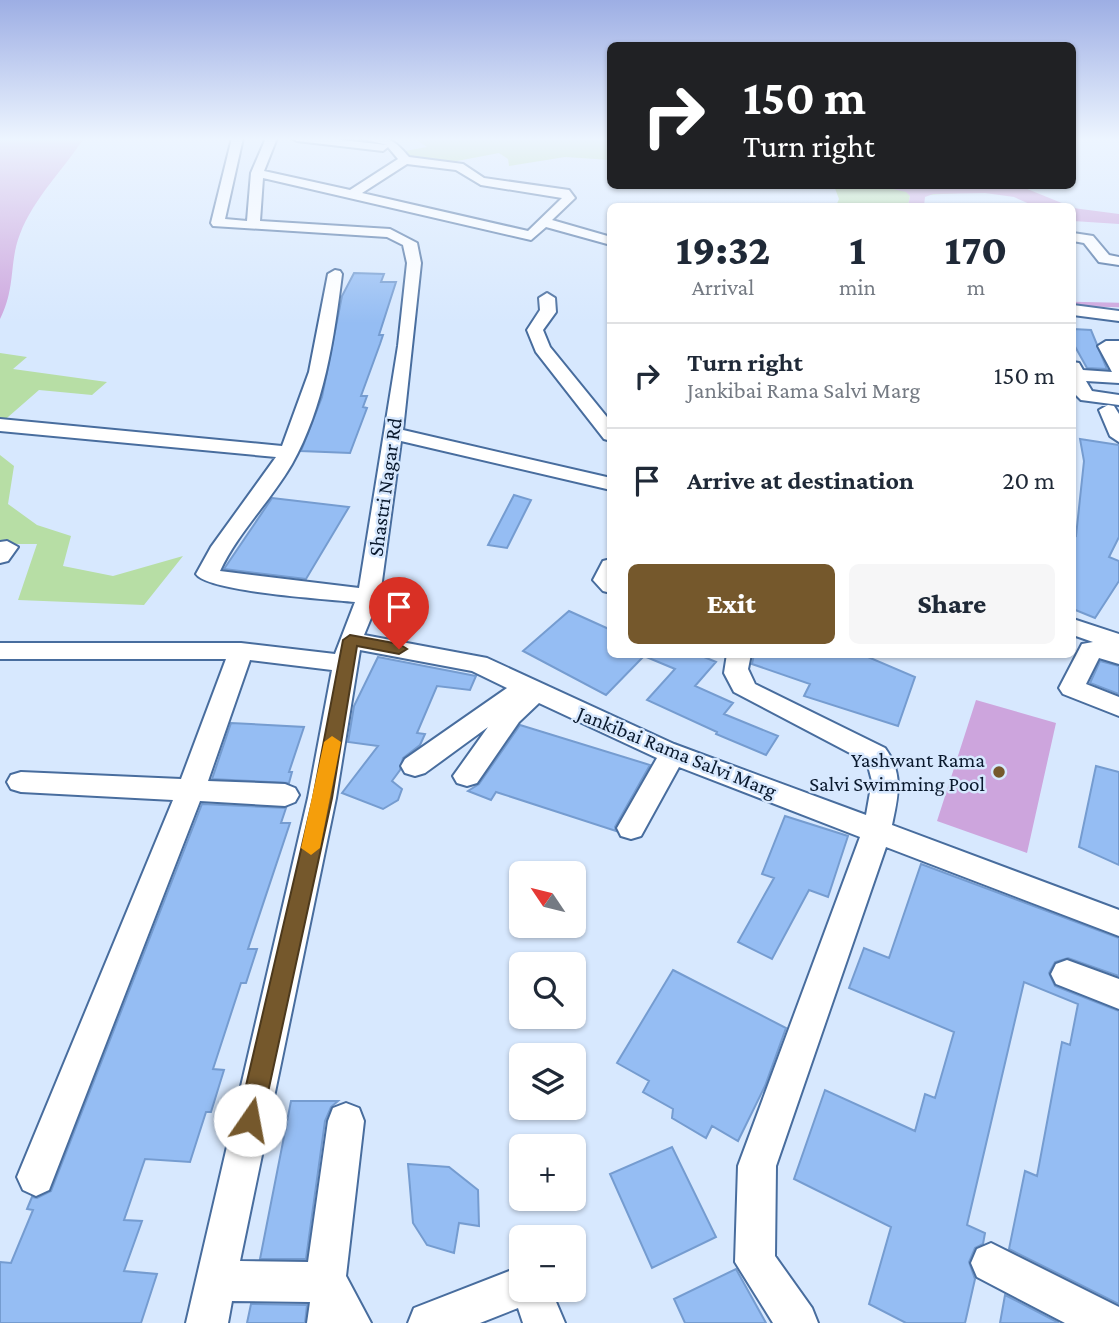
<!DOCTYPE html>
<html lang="en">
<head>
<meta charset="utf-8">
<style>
  :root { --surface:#fff; --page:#f6f6f7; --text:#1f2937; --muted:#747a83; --line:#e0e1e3; --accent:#75582c }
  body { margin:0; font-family:"Crimson Pro",serif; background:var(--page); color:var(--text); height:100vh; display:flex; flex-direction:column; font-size:26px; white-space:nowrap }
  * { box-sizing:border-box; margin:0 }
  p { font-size:23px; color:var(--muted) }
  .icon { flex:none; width:38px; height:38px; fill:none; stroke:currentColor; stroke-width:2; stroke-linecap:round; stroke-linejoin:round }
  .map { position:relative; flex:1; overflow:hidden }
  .side { position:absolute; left:607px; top:203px; width:469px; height:455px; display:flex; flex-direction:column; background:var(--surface); border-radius:10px; box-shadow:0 2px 5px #0004 }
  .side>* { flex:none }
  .top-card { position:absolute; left:607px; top:42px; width:469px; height:147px; border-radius:10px; box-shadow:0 2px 5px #0004; background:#202124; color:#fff; overflow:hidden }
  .needle { width:46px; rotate:305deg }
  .controls { position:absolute; left:509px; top:861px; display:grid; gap:14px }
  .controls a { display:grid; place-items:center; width:77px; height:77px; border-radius:10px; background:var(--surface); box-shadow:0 2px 5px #0004; font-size:35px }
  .pin { position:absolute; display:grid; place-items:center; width:60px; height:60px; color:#fff; margin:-72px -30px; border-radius:50% 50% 50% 0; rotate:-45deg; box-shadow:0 0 7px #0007 }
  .pin .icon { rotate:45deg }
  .me { position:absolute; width:77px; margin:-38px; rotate:12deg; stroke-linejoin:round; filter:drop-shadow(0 0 5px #0008) }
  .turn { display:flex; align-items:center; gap:24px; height:147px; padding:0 21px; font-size:32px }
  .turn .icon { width:91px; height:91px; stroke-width:2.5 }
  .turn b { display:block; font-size:49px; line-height:60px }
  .eta { display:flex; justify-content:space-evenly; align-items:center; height:119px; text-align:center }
  .eta b { font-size:42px; font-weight:800; line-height:49px }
  .primary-button { display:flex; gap:14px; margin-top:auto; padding:14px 21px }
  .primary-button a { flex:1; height:80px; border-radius:10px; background:var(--accent); color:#fff; font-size:28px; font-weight:800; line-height:80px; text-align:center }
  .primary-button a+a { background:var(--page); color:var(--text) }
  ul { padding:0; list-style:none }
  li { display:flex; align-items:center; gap:21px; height:105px; padding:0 21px; border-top:2px solid var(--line) }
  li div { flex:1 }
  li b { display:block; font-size:26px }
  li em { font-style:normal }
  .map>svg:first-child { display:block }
  .green { fill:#b7dea5 }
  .water { fill:#cda5dd }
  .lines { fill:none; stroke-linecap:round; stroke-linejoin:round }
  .stream { stroke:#cda5dd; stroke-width:4.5 }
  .building { fill:#95bdf3; stroke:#759cd0; stroke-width:2 }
  .minor-casing { stroke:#486d9e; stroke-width:4 }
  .minor { fill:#fff; fill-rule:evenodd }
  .route { fill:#75582c; stroke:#4c391d; stroke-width:2 }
  .slow { fill:#f59e0b }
  .poi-dot { fill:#75582c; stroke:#d7e8fe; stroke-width:2.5 }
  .labels { text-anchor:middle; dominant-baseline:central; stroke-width:5; stroke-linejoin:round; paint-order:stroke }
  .street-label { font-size:21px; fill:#09182c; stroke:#d7e8fe }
  .poi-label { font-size:21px; fill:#09182c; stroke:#d7e8fe; text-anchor:end }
</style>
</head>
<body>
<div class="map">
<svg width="1119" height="1323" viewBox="0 0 1119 1323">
  <rect width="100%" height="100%" fill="#d7e8fe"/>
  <path class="green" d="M415 138H611V160L565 157 509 166 508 159 499 153 457 161 459 163 411 159 405 151 427 147Z
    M834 186H960L958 193 910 196 908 206H836L839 199Z
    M0 353 27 357 13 369 107 382 92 395 39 390 0 424Z
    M0 455 14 466 8 504 37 525 71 536 63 566 113 576 183 556 144 605 18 600 37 544H0Z"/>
  <path class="water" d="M0 138H84C63 170 34 198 20 234 9 261 16 288 0 319Z
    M880 186H1020L1069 206H1034L1014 197 985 193 933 194 925 197 924 206H908L910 196 906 192Z
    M1073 208 1119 214V224L1073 221Z
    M976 700 1056 723 1027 853 937 821Z"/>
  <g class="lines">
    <path class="stream" d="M1073 304 1119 305"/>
  </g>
  <path class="building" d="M354 273 384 274 381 282H396L379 335H383L380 344 361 396H367L363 407 367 408 350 453 301 451 322 397 342 296Z
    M1073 329 1091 330 1107 369 1087 368 1073 343Z
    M1080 439 1119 445V537L1109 557 1119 561V581L1095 618 1073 609V535L1076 536 1084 461Z
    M514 495 531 500 507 548 488 545Z
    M272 498 349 507 306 579 224 569Z
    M569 611 611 630V654H697L716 662 695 686 733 703 724 714 778 736 766 755 716 734 717 732 647 700 675 669 644 656 606 695 523 651Z
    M754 654H861L915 677 898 726 804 696 810 684 752 664Z
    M378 657 476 676 470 690 437 686 417 733 425 734 420 745 403 758 400 770 392 781 402 789 398 800 383 809 342 793 378 746 348 742 354 706Z
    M1100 661 1119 666V694L1090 683Z
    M231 723 304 727 289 772H292L289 783 212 779Z
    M520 725 650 765 615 827 616 831 496 792 491 800 468 791 479 784Z
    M1096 766 1119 772V865L1079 847Z
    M202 804 286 808 281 823H290L248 949H257L246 983H241L213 1069 224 1070 211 1112H206L190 1162 145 1159 124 1220 142 1221 124 1271 157 1274 141 1323H0V1262L11 1263 33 1210 27 1209 32 1197 37 1198 51 1191Z
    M785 816 848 836 828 897 809 890 772 959 738 942 774 878 762 874Z
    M921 864 1119 938V976L1068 958 1055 962 1049 973 1055 986 1119 1011V1304L1009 1249 1025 1171 1037 1176 1062 1042 1070 1045 1078 1004 1024 982 967 1225 985 1233 983 1244 975 1248 969 1262 975 1279 965 1323H906L869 1304 891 1227 794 1179 825 1090 915 1131 925 1094 935 1098 954 1032 849 988 864 948 889 958Z
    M673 970 786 1028 765 1086 738 1141 712 1126 706 1138 672 1118 673 1109 643 1092 649 1081 617 1063Z
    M291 1101H338L331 1107 325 1121 306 1259H260Z
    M672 1147 716 1237 652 1268 610 1174Z
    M408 1164 449 1167 478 1190 479 1226 459 1223 454 1253 427 1245 413 1223Z
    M736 1269 766 1323H685L674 1299Z
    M1005 1295 1059 1323H1000Z
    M251 1304 307 1305 305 1323H247Z"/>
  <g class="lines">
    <g class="minor-casing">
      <path id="minor" d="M232 138H243L225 219 247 221 251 173 266 138H277L264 171 350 190 398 159 388 147 383 151 297 141 291 138H323L387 145 359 138C386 136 391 136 409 157L463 164 484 178 569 190 575 198 552 220 611 237V245L546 227 531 240 263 178 260 221 390 229 417 243 421 263 403 430 611 478V490L401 441 380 596 364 635 487 658 674 744 866 815 872 781 867 762 734 692 724 673 727 654H751L748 669 755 684 885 748C904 774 898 796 892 825L1119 910V936L886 847 776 1166 775 1256 812 1308 818 1323H773L735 1262 738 1166 860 837 679 767 641 836 631 839 621 836 617 828 657 758 539 703 519 722 477 783 467 786 457 783 453 776 488 727 425 773 415 776 405 773 401 766 405 759 507 688 472 671 360 650 336 798 240 1261 308 1262 328 1121 333 1108 346 1103 359 1108 364 1121 346 1276 371 1323H307L310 1302 232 1301 228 1323H186L308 798 332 670 250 660 208 781 285 784 295 788 299 795 295 802 285 806 200 801 49 1190 36 1196 23 1190 17 1177 173 800 21 792 11 789 7 782 11 775 21 772 181 779 226 659H0V643H241L335 654 355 602C328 599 208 592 196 574L211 547 276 457 0 431V419L282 446 309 372 328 274 335 270 340 271 342 274C334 339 324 407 292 464 270 502 238 532 220 571L359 588 398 346 407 263 403 245 387 237 213 226 211 223ZM407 164 456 170 481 185 562 198 528 231 362 193Z
        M1073 233 1093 236 1109 255 1119 257V265L1099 262 1084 243 1073 241Z
        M547 293 555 298 556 312 543 330 550 347 611 422V441L604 439 536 352 527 330 540 310 539 298Z
        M1073 305 1119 311V321L1073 315Z
        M1106 341H1119V383L1086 381 1092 391 1119 395V405L1081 400 1073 392V362L1079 363 1083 370 1112 372 1098 346Z
        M1108 405 1114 406 1119 414V442L1110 436 1099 410Z
        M7 541 18 547 8 561 0 563V542Z
        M611 559V593L603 591 593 580 603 561Z
        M1073 619 1119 634V664L1099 658 1086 684 1119 697V716L1063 694 1059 688 1082 644 1093 642 1073 635Z
        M1067 960 1119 979V1009L1056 984 1051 974 1056 964Z
        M991 1243 1119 1307V1323H1065L977 1277 971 1263 977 1249Z
        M522 1266V1290H551L565 1323H523L518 1308 480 1323H408L414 1308Z"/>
    </g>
    <use href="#minor" class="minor"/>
  </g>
  <linearGradient id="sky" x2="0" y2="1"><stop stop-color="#9daee4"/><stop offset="0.43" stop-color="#edf5ff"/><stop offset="1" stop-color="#edf5ff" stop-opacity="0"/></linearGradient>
  <rect width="1119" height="323" fill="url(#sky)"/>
  <path class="route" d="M350 635 399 644 407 649 399 654 357 646 332 798 262 1120 258 1128 250 1131 242 1128 238 1120 313 798 343 640Z"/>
  <path class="slow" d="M332 736 341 742 320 848 311 855 301 848 324 742Z"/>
  <circle class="poi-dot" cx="999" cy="772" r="7"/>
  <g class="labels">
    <g class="street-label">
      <text transform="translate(385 487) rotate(-82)">Shastri Nagar Rd</text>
      <text transform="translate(677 752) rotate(22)">Jankibai Rama Salvi Marg</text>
    </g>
    <g class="poi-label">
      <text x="985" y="760">Yashwant Rama<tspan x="985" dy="24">Salvi Swimming Pool</tspan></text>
    </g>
  </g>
</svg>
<div class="controls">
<a><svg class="needle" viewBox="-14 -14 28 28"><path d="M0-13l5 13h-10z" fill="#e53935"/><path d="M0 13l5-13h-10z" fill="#747a83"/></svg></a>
<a><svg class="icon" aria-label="search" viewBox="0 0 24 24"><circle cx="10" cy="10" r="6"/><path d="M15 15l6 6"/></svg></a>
<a><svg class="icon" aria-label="layers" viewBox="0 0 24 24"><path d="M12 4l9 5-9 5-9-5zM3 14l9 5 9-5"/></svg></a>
<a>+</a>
<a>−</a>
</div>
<div class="pin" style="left:399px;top:649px;background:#d93025"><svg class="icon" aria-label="arrive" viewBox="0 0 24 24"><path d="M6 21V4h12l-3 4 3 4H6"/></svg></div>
<svg class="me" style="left:250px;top:1120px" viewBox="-20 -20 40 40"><circle r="19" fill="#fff"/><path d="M0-13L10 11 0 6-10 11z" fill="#75582c"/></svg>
<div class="top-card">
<div class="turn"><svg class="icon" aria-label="right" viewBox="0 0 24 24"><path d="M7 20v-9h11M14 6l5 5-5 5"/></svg><div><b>150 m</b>Turn right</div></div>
</div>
<section class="side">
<div class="eta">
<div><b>19:32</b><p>Arrival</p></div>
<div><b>1</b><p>min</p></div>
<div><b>170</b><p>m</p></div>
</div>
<ul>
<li><svg class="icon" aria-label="right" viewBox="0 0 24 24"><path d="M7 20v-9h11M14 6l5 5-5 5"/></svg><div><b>Turn right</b><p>Jankibai Rama Salvi Marg</p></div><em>150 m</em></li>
<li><svg class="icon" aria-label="arrive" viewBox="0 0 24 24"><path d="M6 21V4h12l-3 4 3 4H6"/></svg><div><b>Arrive at destination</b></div><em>20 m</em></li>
</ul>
<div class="primary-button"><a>Exit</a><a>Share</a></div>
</section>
</div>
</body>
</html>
